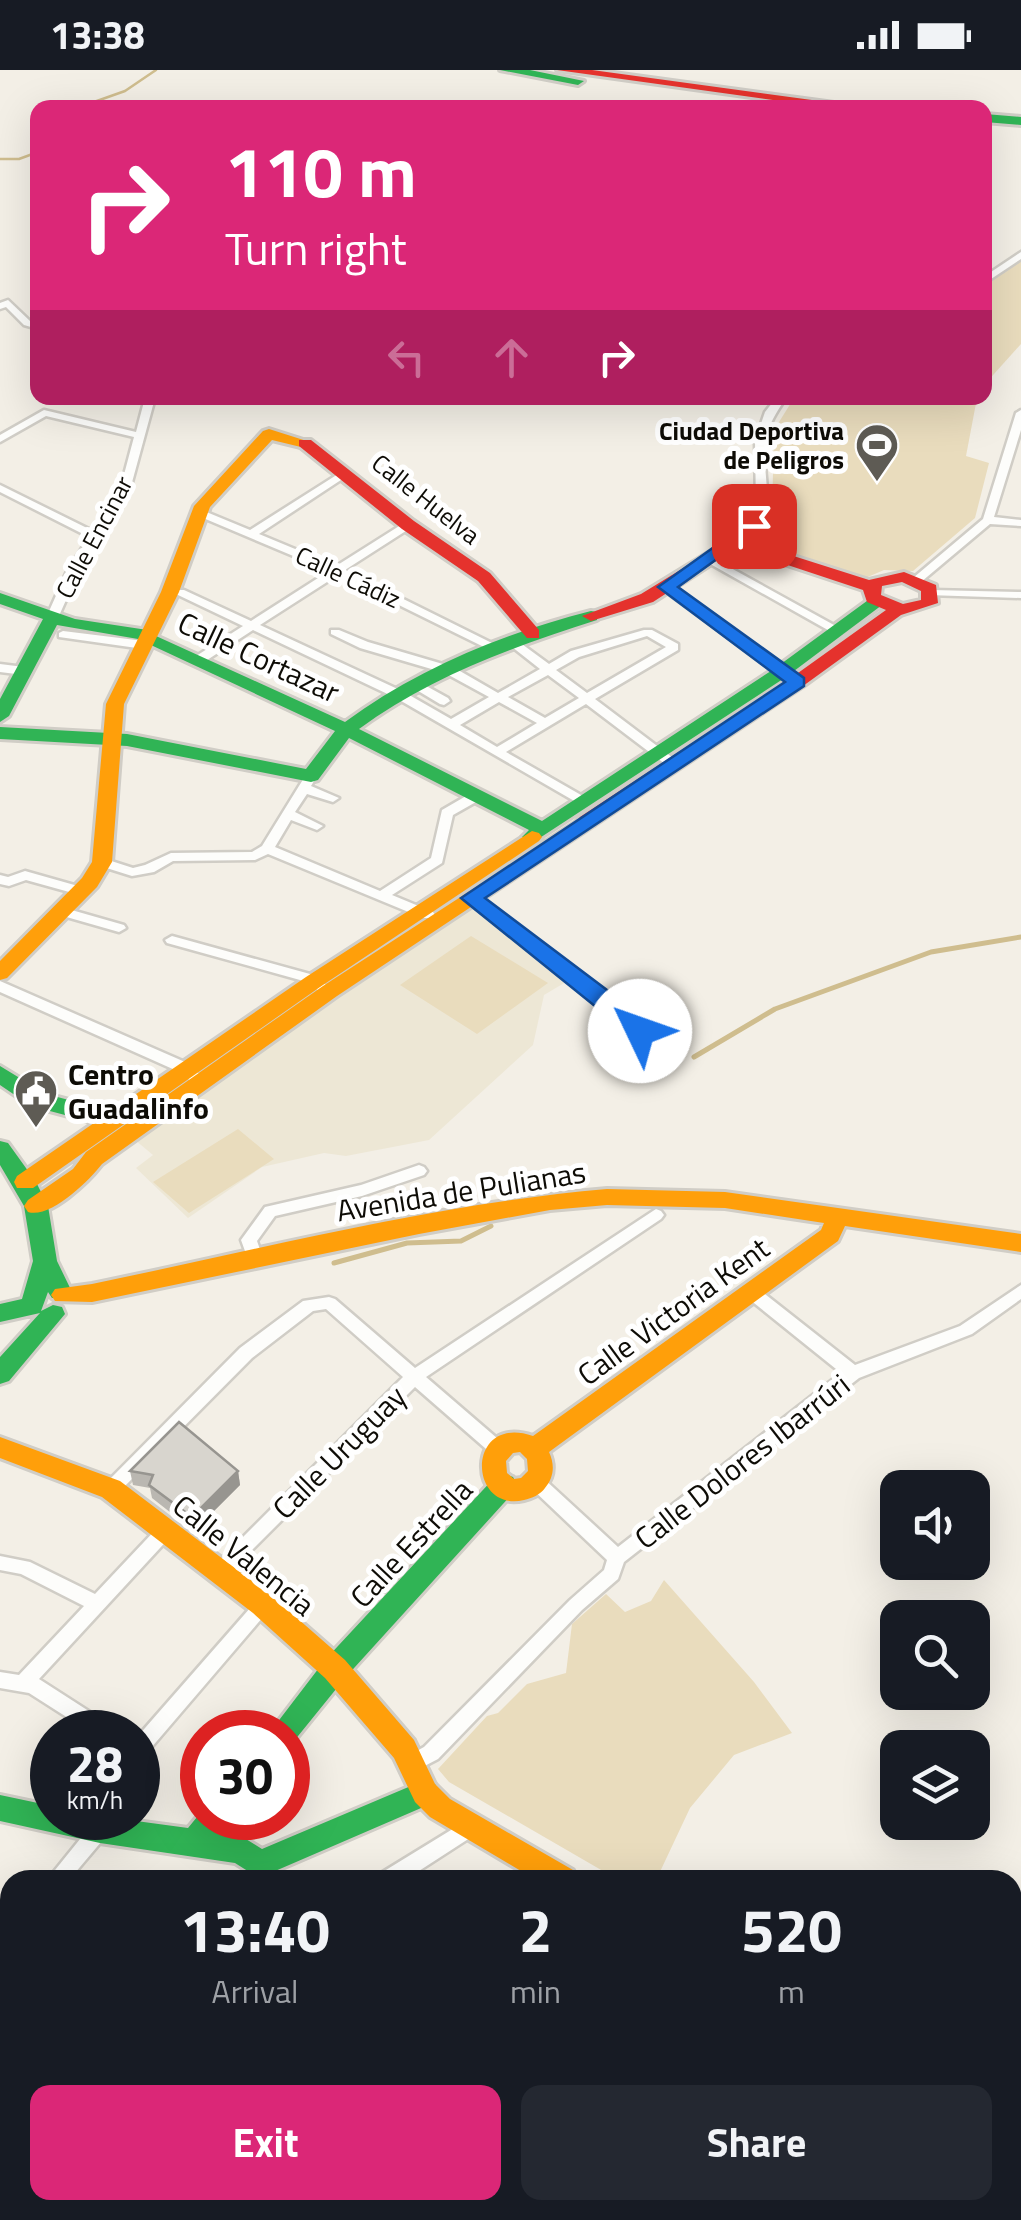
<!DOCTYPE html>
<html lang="en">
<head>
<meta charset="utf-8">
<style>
  :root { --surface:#171b24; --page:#242831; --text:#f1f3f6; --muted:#9ea1a6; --accent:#db2777 }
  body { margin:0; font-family:"Titillium Web",sans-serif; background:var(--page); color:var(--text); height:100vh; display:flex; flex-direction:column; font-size:38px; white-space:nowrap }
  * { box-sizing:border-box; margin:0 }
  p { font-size:32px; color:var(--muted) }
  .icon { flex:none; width:55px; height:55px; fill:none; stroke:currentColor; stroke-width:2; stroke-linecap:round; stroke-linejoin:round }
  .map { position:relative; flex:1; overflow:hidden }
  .drawer { position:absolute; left:0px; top:1800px; width:1022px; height:350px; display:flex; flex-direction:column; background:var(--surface); border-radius:30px 30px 0 0; box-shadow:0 10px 40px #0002 }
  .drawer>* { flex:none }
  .banner { position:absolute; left:30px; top:30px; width:962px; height:305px; border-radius:20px; box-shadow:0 10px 40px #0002; background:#db2777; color:#fff; overflow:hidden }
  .buttons { position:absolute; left:880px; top:1400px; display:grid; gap:20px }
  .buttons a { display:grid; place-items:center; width:110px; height:110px; border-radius:20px; background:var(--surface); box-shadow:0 10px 40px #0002; font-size:50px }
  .speed { position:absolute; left:30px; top:1640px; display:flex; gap:20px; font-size:50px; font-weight:700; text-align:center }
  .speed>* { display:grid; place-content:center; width:130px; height:130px; border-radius:50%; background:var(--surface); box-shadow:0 10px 40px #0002; line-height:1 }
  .speed small { font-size:25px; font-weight:400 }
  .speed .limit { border:15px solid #d22; background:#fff; color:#111 }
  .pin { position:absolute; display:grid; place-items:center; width:85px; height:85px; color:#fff; margin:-42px; border-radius:20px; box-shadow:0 5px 15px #0006 }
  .me { position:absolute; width:110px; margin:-55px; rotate:312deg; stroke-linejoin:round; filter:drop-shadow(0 0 8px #0008) }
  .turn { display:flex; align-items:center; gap:35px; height:210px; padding:0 30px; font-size:45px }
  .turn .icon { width:130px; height:130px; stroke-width:2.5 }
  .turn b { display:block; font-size:70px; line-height:85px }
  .lanes { display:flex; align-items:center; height:95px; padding:0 30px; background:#0003; justify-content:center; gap:50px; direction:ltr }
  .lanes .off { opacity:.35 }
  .eta { display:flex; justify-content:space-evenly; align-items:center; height:170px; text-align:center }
  .eta b { font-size:60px; font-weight:700; line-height:70px }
  .cta { display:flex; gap:20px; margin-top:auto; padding:20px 30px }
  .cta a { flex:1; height:115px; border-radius:20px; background:var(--accent); color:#fff; font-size:40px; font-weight:700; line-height:115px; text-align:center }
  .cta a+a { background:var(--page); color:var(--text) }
  .status { display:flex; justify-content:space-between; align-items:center; height:70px; padding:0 50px; background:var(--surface); direction:ltr }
  .status svg { height:28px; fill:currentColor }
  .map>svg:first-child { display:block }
  .built { fill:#ede7d5 }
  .green { fill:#e9dcbd }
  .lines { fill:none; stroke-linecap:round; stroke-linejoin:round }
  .stream-far1 { stroke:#cfbd8e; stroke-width:2.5 }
  .stream { stroke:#cfbd8e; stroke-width:5 }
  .street-casing { stroke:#d0cdc6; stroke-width:5 }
  .fast-casing { stroke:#d0cdc6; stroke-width:6 }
  .slow-casing { stroke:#d0cdc6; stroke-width:6 }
  .jam-casing { stroke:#d0cdc6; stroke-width:6 }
  .street { fill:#fdfdfb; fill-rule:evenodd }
  .fast { fill:#30b455; fill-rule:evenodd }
  .slow { fill:#ff9f0a; fill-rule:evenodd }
  .jam { fill:#e5322d; fill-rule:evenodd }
  .wall { fill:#bab7b1 }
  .shaded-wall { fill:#979590 }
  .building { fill:#d8d5ce; stroke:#979590; stroke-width:2.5 }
  .route { fill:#1a73e8; stroke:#114b97; stroke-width:2.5 }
  .labels { text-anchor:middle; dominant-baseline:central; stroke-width:10; stroke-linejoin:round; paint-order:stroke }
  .far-poi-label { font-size:25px; font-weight:bold; fill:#0e0c06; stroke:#fff; text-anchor:end }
  .far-street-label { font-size:25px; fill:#0e0c06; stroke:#fff }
  .street-label { font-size:30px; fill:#0e0c06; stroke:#fff }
  .poi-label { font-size:30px; font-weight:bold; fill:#0e0c06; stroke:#fff; text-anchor:start }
</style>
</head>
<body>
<div class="status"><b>13:38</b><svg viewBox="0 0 49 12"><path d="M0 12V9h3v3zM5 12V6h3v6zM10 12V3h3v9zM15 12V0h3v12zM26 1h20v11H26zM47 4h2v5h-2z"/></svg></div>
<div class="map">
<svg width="1021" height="2150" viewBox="0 0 1021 2150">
  <rect width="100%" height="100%" fill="#f3efe6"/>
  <path class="built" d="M472 836 571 909 544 925 533 975 429 1070 346 1086 324 1083 262 1097 188 1148 136 1098 153 1085 135 1070Z
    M10 2076V2140H1012L1013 2135 1021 2141V2150H0V2083Z"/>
  <path class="green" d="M1021 190V274L985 314V214Z
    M794 328H977L966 386 989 393 975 448 913 501 884 500 863 509 756 475 753 469 772 445 774 360Z
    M471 866 548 913 477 964 400 915Z
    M238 1059 274 1089 189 1143 153 1112Z
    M664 1510 754 1612 792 1663 734 1685 690 1738 658 1806 615 1808 449 1712 438 1699 487 1646 498 1643 527 1614 566 1603 572 1554 606 1524 625 1542 651 1531Z"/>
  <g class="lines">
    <path class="stream-far1" d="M77 38 125 21 156 0
      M0 89H19L38 82"/>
    <path class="stream" d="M694 987 775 939 931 882 1021 867
      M334 1193 407 1173 461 1171 491 1156"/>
    <g class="street-casing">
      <path id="street" d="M1021 182V189L985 213V206Z
        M8 230 30 251 38 253V259L24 255 6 237 0 239V233Z
        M145 328H155L131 416 79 501 58 548 52 551 48 550 46 548 67 501 89 467 0 422V415L93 461 121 416 134 367 46 346 0 372V365L44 340 136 362Z
        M776 328H786C777 341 768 355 765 372 761 402 779 443 751 464 743 471 740 474 730 474V470L750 454 756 439 755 371 765 342Z
        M1021 340V360L994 447 1021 450V456L990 454 921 512H913V508L983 449 1016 343Z
        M346 399 351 402 350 404 259 464 336 496 404 453H412V457L345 500 500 577 498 580H490L338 505 260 555 404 622 451 649 489 627 445 603 360 578 331 564V560H339L368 572 453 597 498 623 540 599 507 573V569H515L549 594 571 581 644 560H652L678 574V580L595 629 677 691V697H669L586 634 506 682 588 729 589 732 588 735 583 736 396 628 253 560 201 594H193V588L243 556 178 525 166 524V520H184L251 551 329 501 196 445V441H204L250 460ZM647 566 666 577 587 623 556 600 579 587ZM548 605 579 628 545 648 508 627ZM499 632 537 653 497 677 460 655Z
        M709 486 843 560 845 562 843 564H835L705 491 703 489Z
        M666 514 801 609V615H793L662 519 660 517Z
        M932 520 1021 522V528L928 525V521Z
        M63 561 144 571 150 575 144 579 59 567V563Z
        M0 594 24 597 30 601 24 605 0 602Z
        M419 612 448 628 450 631 444 635 440 634 415 619 413 616Z
        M311 702 317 706 311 716 339 728 333 732 307 724 295 742 323 756 317 760 291 750 275 777 380 821 431 788 442 740 473 722H483V728L453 745 442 793 392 825 433 842 435 845 433 848H423L268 784 255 790 173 791 154 802 132 806 97 795 95 792 102 788 133 798 145 795 171 783 252 782 262 776 307 703Z
        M25 801 85 818 87 821 80 825 26 810 9 816 0 814V805L8 807Z
        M471 824 605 922 642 956H669L676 961 674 964H634L595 928 466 831 464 828Z
        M61 837 124 855 126 858 119 862 56 844 54 841 56 838Z
        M172 866 310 904 332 919 325 924 300 910 167 873 165 870Z
        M0 911 185 992 203 1007 201 1011H191L175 1000 0 922Z
        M419 1095 424 1097 427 1101 424 1105 362 1126 275 1146 257 1171 263 1188 261 1192H249L241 1170 265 1137 361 1115Z
        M656 1139 661 1141 664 1145 661 1149 426 1307 505 1375 507 1380 505 1385 499 1387 493 1385 415 1317 226 1506 220 1509 214 1506 211 1501 214 1496 403 1307 326 1239 313 1241 252 1288 117 1424 111 1426 105 1424 102 1419 105 1414 240 1278 303 1231 329 1227 335 1229 415 1298Z
        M750 1215 756 1217 855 1295 960 1256 1021 1215V1229L972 1264 859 1308 624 1492 618 1509 582 1540 438 1689 413 1702 406 1699 404 1693 406 1687 424 1677 570 1530 604 1500 607 1490 530 1417 527 1412 530 1407 536 1405 542 1407 618 1477 841 1303 744 1225 742 1221 744 1217Z
        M166 1453 172 1455 175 1460 172 1465 39 1609 112 1656 114 1662H90L29 1623 0 1618V1602L19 1605 84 1536 21 1504 0 1500V1486L30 1492 95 1524 160 1455Z
        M263 1527 269 1530 272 1535 269 1540 145 1685 138 1687V1666L257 1530Z
        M469 1749 476 1752 479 1758 476 1764 405 1810H378L381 1803Z
        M100 1750 107 1753 110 1759 107 1765 69 1810H47L93 1753Z
        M10 1857V1882L0 1889V1864Z
        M141 2140H164L169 2150H146Z"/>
    </g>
    <g class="fast-casing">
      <path id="fast" d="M500 0H530L584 11 578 15Z
        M985 44 1021 47V55L985 52Z
        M0 523 75 549 154 561 156 566 345 652C417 599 504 563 591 541L597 542V550C513 577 431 606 359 659L542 751 774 599 871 528H883L886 532 786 607 532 773 522 767 529 760 349 668 318 710 311 712 127 676 0 669V657L127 664 306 699 335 661 138 569 57 555 9 646 0 652V629L43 549 0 534Z
        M0 996 46 1024 122 1044 125 1050 114 1058 31 1036 0 1015Z
        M0 1071 8 1073 36 1112 48 1136 57 1191 72 1222 68 1228H52L48 1222 41 1241 53 1235 62 1237 65 1244 9 1311 0 1314V1287L40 1243 0 1252V1234L22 1229 33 1191 24 1136 0 1095Z
        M504 1404 513 1407 517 1415 513 1423 345 1608 294 1671 288 1673V1662H270L325 1590 495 1407Z
        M425 1710 435 1714 439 1723 435 1732 259 1808 235 1793 100 1773 0 1751V1725L52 1736V1748H114L188 1758 202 1741V1748H229L220 1763 241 1766 262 1779Z"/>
    </g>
    <g class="slow-casing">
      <path id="slow" d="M269 359 313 373 305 378 272 370 210 437 179 522 124 634 112 792 97 817 7 908 0 910V891L82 808 92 792 106 634 161 522 194 436 263 361Z
        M587 745 594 747 597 751 594 755 337 926 102 1094C89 1111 50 1149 28 1142L24 1136 28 1130 73 1099 86 1082 323 916Z
        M532 761 539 763 542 767 539 771 320 917 33 1118H17L14 1112 17 1106 306 907Z
        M607 1119 725 1122 1021 1164V1182L845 1156 838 1171 549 1382C555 1395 554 1407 545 1418 540 1425 532 1428 524 1430 467 1443 466 1343 533 1366L821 1160 824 1153 725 1138 607 1135 550 1140 419 1164 92 1232 55 1231 51 1225 55 1219 92 1214C262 1179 434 1134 607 1119ZM520 1382 527 1389 528 1401 521 1408 514 1409 507 1403 506 1391 513 1383Z
        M0 1367 120 1411 273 1527 345 1590 414 1670 435 1714 450 1729 573 1800 578 1810H536L430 1747 415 1732 394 1688 325 1608 253 1543 102 1427 0 1388Z
        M1012 2085 1021 2089V2124L1012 2121Z"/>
    </g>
    <g class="jam-casing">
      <path id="jam" d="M557 0H592L871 38H831Z
        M299 370H311L414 451 490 503 539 560V568H527L478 511 402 459 299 376Z
        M734 467 869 510 904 502 936 515 938 533 901 545 803 616 594 755H580L577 751 580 747 791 608 886 540 867 532 863 520 736 478 653 532 591 551 582 546 641 524ZM902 512 921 521V530L903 534 881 525 882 516Z"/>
    </g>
    <use href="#street" class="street"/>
    <use href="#fast" class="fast"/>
    <use href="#slow" class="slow"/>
    <use href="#jam" class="jam"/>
  </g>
  <path class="wall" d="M130 1401H238L240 1415 194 1461 152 1428 150 1418 133 1415Z"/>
  <path class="shaded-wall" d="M238 1401 240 1415 194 1461 192 1447Z"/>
  <path class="building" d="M179 1352 238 1401 192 1447 149 1415 153 1405 130 1401Z"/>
  <path class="route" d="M749 452 763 456 678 517 804 608V616L485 828 607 920 647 956 650 961 640 968 632 966 461 828 785 612 658 517Z"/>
  <defs>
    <g id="stadium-pin" transform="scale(2.25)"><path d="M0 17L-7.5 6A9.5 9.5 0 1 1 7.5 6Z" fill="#5e5b54" stroke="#fff"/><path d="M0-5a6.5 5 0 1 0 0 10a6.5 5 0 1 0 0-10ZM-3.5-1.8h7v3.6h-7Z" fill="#fff"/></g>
    <g id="civic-pin" transform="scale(2.25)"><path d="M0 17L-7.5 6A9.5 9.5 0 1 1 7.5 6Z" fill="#5e5b54" stroke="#fff"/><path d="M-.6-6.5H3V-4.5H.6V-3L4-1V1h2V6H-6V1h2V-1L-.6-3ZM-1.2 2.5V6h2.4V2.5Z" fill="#fff"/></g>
  </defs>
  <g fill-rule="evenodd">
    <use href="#stadium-pin" x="877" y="375"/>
    <use href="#civic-pin" x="36" y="1021"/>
  </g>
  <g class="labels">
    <g class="far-poi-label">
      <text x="844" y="361">Ciudad Deportiva<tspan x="844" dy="29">de Peligros</tspan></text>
    </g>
    <g class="far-street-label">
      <text transform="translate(426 429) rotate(38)">Calle Huelva</text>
      <text transform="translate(94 467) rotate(-62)">Calle Encinar</text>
      <text transform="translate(348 507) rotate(25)">Calle Cádiz</text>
    </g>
    <g class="street-label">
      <text transform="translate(259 587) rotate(25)">Calle Cortazar</text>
      <text transform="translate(461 1121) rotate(-9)">Avenida de Pulianas</text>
      <text transform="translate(673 1241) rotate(-36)">Calle Victoria Kent</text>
      <text transform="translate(339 1382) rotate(-45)">Calle Uruguay</text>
      <text transform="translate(742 1391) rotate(-38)">Calle Dolores Ibarrúri</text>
      <text transform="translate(411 1473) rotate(-47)">Calle Estrella</text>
      <text transform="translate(244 1485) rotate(39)">Calle Valencia</text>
    </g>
    <g class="poi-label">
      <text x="68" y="1004">Centro<tspan x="68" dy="34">Guadalinfo</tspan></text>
    </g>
  </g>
</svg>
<div class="buttons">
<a><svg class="icon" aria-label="sound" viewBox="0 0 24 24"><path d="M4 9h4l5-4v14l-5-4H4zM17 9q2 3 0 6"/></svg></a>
<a><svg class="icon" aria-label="search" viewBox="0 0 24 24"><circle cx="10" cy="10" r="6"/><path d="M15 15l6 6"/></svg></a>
<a><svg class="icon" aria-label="layers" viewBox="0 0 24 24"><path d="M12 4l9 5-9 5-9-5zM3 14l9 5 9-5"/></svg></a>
</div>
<div class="speed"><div>28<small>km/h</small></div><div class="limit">30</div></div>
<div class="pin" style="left:754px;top:456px;background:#d93025"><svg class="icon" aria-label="arrive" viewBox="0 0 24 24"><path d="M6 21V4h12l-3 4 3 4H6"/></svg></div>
<svg class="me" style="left:640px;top:961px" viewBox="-20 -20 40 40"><circle r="19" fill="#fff"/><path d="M0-13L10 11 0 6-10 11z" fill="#1a73e8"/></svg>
<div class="banner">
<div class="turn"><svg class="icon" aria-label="right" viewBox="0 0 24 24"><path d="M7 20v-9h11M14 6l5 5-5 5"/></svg><div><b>110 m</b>Turn right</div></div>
<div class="lanes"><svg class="icon off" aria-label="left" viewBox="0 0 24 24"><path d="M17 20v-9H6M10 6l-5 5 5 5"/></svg><svg class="icon off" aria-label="ahead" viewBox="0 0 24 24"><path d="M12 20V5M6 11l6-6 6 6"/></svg><svg class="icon" aria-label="right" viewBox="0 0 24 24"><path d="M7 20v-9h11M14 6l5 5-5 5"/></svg></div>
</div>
<section class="drawer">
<div class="eta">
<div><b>13:40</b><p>Arrival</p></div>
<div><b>2</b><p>min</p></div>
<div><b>520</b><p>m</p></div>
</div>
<div class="cta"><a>Exit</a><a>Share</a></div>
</section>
</div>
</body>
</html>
